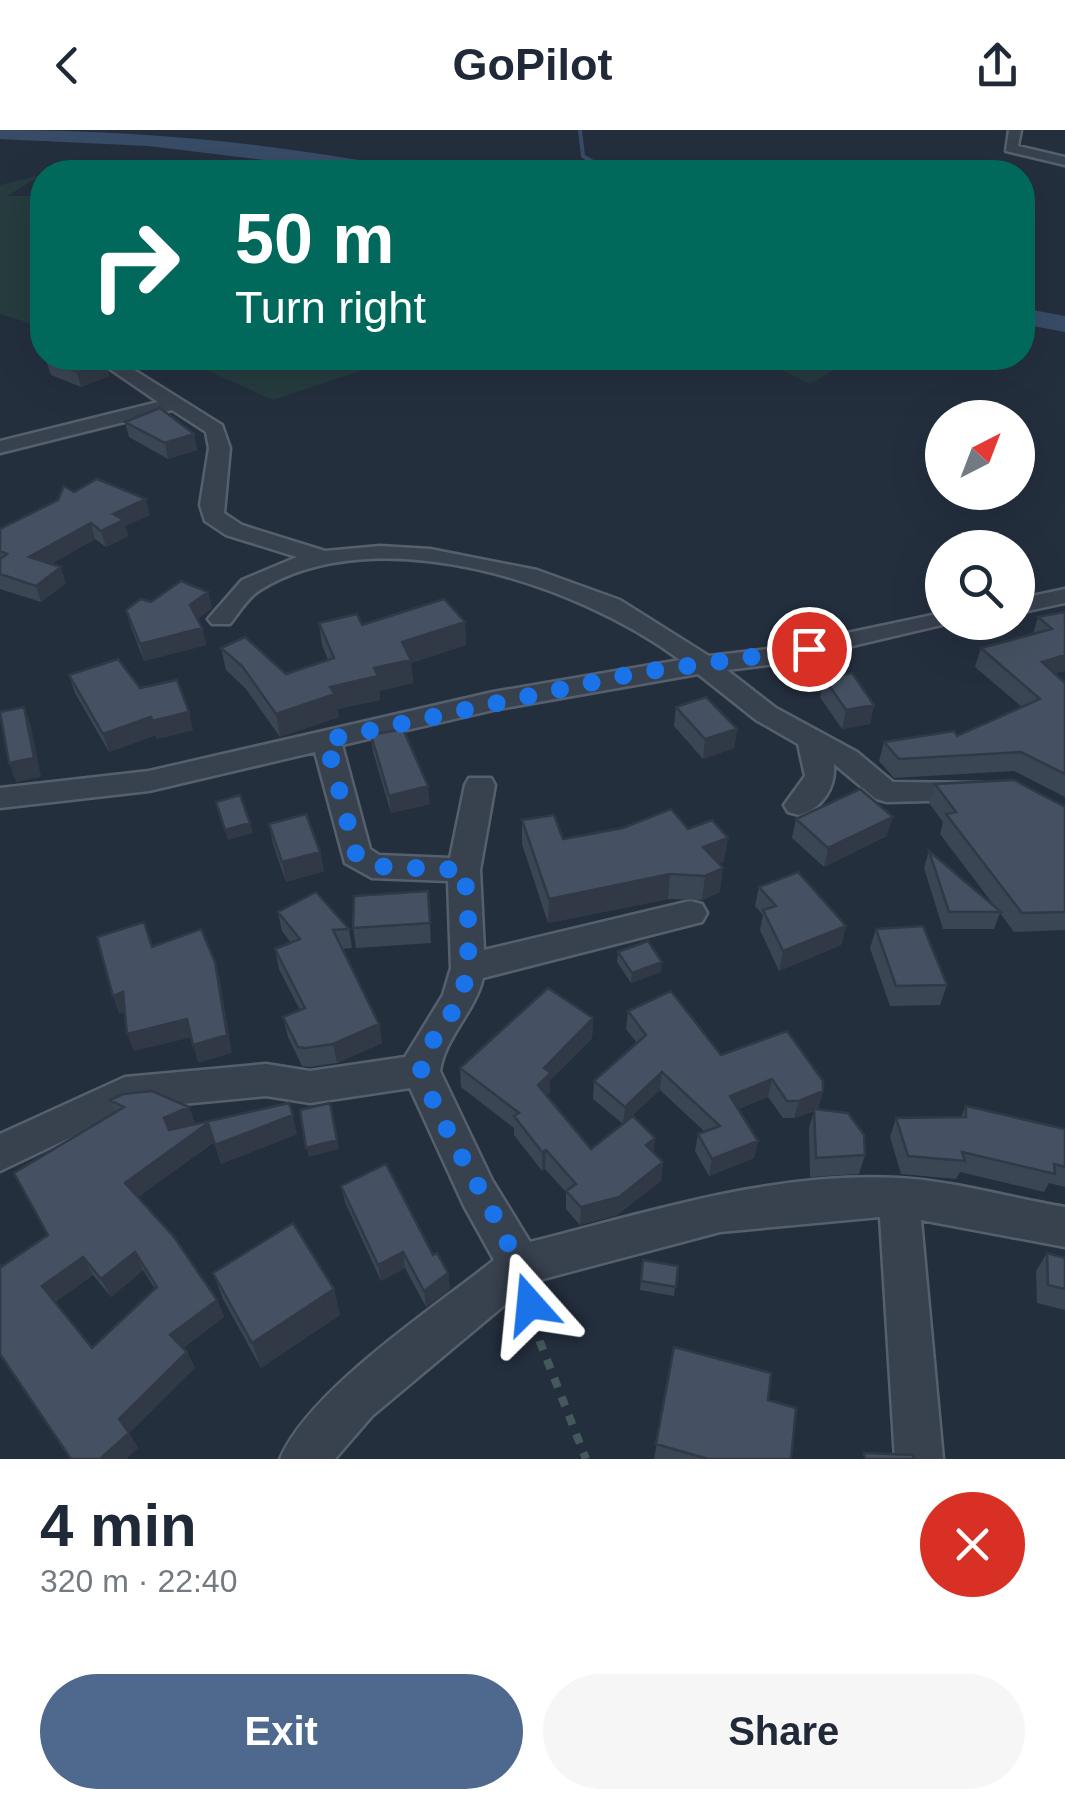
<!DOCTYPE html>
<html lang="en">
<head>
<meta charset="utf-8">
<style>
  :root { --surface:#fff; --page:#f6f6f7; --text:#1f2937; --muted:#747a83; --accent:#4f688e }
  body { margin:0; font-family:Arial,sans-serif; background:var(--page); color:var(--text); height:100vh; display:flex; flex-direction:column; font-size:38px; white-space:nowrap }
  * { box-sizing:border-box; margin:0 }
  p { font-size:32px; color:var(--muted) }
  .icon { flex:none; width:55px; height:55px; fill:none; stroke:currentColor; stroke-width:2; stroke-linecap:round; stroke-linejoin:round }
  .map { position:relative; height:1329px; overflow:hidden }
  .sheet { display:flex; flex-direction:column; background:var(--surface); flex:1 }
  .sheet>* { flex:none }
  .hud { position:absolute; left:30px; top:30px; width:1005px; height:210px; border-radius:40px; box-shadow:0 10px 40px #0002; background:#00695c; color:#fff; overflow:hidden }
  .needle { width:65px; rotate:42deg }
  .fabs { position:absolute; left:925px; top:270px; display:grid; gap:20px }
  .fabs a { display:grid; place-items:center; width:110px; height:110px; border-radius:50%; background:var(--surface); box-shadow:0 10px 40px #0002; font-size:50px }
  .pin { position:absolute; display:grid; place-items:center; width:85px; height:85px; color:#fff; margin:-42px; border:5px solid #fff; border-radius:50%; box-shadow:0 2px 10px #0007 }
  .me { position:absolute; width:110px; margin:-55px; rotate:342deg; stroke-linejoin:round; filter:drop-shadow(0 0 8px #0008) }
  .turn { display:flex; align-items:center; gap:35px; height:210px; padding:0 40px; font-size:45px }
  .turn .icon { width:130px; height:130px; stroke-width:2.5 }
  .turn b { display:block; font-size:70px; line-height:85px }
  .round { display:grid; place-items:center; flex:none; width:105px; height:105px; border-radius:52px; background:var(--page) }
  .overview { display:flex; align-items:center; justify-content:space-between; height:170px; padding:0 40px }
  h1 { font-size:60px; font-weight:600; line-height:75px }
  .primary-button { display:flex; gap:20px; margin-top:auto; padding:20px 40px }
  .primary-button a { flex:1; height:115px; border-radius:60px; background:var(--accent); color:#fff; font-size:40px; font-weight:600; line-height:115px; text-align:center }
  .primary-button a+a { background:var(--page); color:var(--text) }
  header { display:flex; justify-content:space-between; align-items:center; height:130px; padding:0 40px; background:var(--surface); font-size:45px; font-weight:600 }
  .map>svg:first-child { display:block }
  .green { fill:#263c3f }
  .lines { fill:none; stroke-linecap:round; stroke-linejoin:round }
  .stream { stroke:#394c67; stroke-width:4 }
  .river { fill:#394c67; fill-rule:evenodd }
  .minor-casing { stroke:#565f6c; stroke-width:5 }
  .path { stroke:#44595c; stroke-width:8; stroke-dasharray:10 10; stroke-linecap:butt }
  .minor { fill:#38414e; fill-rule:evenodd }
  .wall { fill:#3b4654; fill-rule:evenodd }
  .shaded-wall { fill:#303945 }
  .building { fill:#455162; stroke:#303945; stroke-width:2.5; fill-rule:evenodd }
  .route { stroke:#1a73e8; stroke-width:18; stroke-dasharray:0 32.4 }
</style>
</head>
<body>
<header><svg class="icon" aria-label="back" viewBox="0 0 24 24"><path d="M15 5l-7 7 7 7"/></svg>GoPilot<svg class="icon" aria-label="share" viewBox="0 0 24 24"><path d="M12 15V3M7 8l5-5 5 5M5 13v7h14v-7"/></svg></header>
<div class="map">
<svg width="1065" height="1329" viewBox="0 0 1065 1329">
  <rect width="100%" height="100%" fill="#242f3e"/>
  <path class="green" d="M41 45 7 66H42V197L0 184V55Z
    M135 228H399L273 270 195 235 173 240Z
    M757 228H853L810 254Z"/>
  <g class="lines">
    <path class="stream" d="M580 0 583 26 601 37 596 42"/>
    <path class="river" d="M0 0C133 0 263 12 394 36L405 42H363L148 16 0 9Z
      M1022 178 1065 186V202L1022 194Z"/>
    <g class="minor-casing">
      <path id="minor" d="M1009 0H1021L1018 16 1065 27V35L1006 21Z
        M94 228H115L222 295 230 318 224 383 242 395 325 421 380 416 430 419 537 440 620 470 709 526 776 518 942 483V492H954L776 534 727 540 776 578 857 622 893 652 982 653 986 660 971 670 887 672 876 669 834 634C836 658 822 679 799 685L788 682 784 675 805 646 798 614 756 590 698 544 493 580 342 615 370 719 379 725 450 728 465 655 469 648H491L495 655 480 740 484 820 690 771 702 774 707 783 702 792 690 795 483 848C475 882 445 907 440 941L492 1050 530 1112C649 1082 774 1041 899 1048 954 1051 1011 1068 1065 1077V1117L921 1090 943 1329H895L880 1087 720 1102 532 1152 372 1286 335 1329H280C309 1260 434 1178 494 1130L464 1076 410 958 310 973 266 966 130 979 0 1041V1004L125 947 266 934 310 941 405 927 443 865 451 838 448 751 372 748 345 733 315 622 149 661 0 678V658L149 641 493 562 680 530C578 454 378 387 260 460 247 468 239 483 230 494H212L208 489 242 450 297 427 226 405 205 391 200 375 209 318 206 302 172 280 0 323V311L158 272Z
        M1065 459V473L1018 483V469Z"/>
    </g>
    <path class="path" d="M530 1172 540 1212 586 1329"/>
    <use href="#minor" class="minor"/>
  </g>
  <path class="wall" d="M46 230 106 231 109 246 81 257 51 245Z
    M125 292 194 304 197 320 168 329 129 307Z
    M74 362 150 385 125 396 128 406 106 417 95 409 51 434 66 453 41 472 0 459V399Z
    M151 472 212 478 197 489 202 498 206 515 144 531 131 497 126 480Z
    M1065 482 1055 544 1065 553V667L1014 641 894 648 879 631 884 612 957 606 1022 577 975 537 981 518 1033 504 1038 487Z
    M465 492 466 515 411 533 413 553 379 561 380 570 337 579 339 587 280 607 246 559 226 540 221 518 286 544 328 530 322 515 319 493 362 495Z
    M69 545 140 558 193 600 157 609 156 605 109 622 75 563Z
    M824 548 874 575 870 594 842 599 820 567Z
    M676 577 737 599 734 618 703 629 674 596Z
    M371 605 430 674 391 683 373 622Z
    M935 654 1065 677V800L1014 802 1000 783 994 799H943L924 738 929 721 996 778 940 704 943 692 929 673Z
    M796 689 887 706 824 737 792 708Z
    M522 690 563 709 688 699 724 732 719 734 720 762 702 770 668 769 548 793 522 714Z
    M269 694 320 722 324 741 286 752 273 714Z
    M759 757 846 796 841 815 779 841 760 800 763 785 755 776Z
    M428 761 431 813 356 818 353 798Z
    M278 782 349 799 352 818 342 819 379 894 382 913 337 933 310 937 302 936 288 907 283 887 300 880 279 839 275 819 291 813 282 801Z
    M876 799 947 855 940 875 890 876 870 818Z
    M618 822 661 842 631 853 617 832Z
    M628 881 721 925 823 961 818 979H816L865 1025 859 1044 810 1047 809 998 814 981 794 988H783L768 967 738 979 758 1011 754 1028 709 1046 695 1021 698 1004 705 1002 660 960 626 991 655 1008 653 1022 663 1032 661 1051 617 1085 580 1095 566 1079V1062L545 1039 542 1041 514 1005V998L461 957 460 938 593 888 592 908 550 950V962L547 965 591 1019 623 994 593 969 594 951 637 913 626 899Z
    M110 970 189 977 195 994 297 1004 221 1034 214 1012 138 1067 217 1170 224 1187 183 1218 187 1222 195 1238 129 1303 138 1318 126 1329H71L3 1136 48 1105 115 982ZM143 1140 155 1159 92 1218 55 1172 93 1145 111 1167Z
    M966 976 1065 999V1057L1049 1053 1044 1062 960 1042 956 1049 901 1044 890 1007 896 988 961 987Z
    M341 1056 433 1125 448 1143 450 1159 426 1177 405 1138 381 1151 345 1072Z
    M1047 1123 1065 1128V1180L1037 1173 1036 1141Z
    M643 1130 678 1136 674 1166 640 1160Z
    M213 1143 334 1159 340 1185 261 1238 223 1169Z
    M674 1217 768 1270 791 1329H654Z"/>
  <path class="shaded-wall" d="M106 231 109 246 81 257 77 242Z
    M194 304 197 320 168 329 165 313Z
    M146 369 150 385 125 396 128 406 106 417 101 401 113 384Z
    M91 393 95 409 34 444 29 427Z
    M61 437 66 453 41 472 36 456Z
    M208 462 212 478 194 492 190 475Z
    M465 492 466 515 411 533 413 553 379 561 380 570 337 579 339 587 280 607 276 584 330 557 402 512Z
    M202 498 206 515 144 531 140 514Z
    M1065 525V541L1035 550 1042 532Z
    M874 575 870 594 842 599 846 580Z
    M24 577 31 596 41 647 16 652 9 633Z
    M189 582 193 600 157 609 152 591Z
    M151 587 156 605 109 622 103 604Z
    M737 599 734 618 703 629 705 609Z
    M428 656 430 674 391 683 389 666Z
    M893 687 887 706 824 737 828 718Z
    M250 693 253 703 228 710 225 700Z
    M728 708 724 732 700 742 703 717Z
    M320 722 324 741 286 752 282 732Z
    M723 738 720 762 702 770 705 746Z
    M670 744 668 769 548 793 549 769Z
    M846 796 841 815 779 841 783 821Z
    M215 832 220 850 232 923 198 933 193 915Z
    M662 832 661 842 631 853 632 843Z
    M123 862 130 880 119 884 113 866Z
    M593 888 592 908 550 950V962L538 974V955L544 938Z
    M187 889 193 907 134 921 127 904Z
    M379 894 382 913 337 933 333 914Z
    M662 942 660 960 623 994 625 977Z
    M772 949 768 967 726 983 730 966Z
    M823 961 818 979 794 988 799 971Z
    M189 977 195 996 208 993 214 1011 133 1071 125 1053 164 988Z
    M293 985 297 1004 221 1034 215 1015Z
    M655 1008 653 1027 646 1015Z
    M337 1010 339 1019 309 1027 306 1018Z
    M758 1011 754 1028 709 1046 712 1029Z
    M546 1020 545 1039 542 1041V1022Z
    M663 1032 661 1051 617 1085 580 1095 581 1077Z
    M135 1122 143 1140 111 1167 101 1149Z
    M403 1122 405 1138 381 1151 378 1135Z
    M83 1127 93 1145 53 1173 42 1156Z
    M448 1143 450 1159 426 1177 424 1161Z
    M334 1159 340 1185 261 1238 252 1213Z
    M217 1170 224 1187 178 1221 170 1205Z
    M187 1222 195 1238 129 1303 138 1318 126 1329H100L119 1289Z"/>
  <path class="building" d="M52 228H98L106 231 77 242 46 230Z
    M160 278 194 304 165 313 125 292Z
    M97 349 146 369 113 384 124 390 101 401 91 393 29 427 61 437 36 456 0 444V429L7 424 0 421V399L58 370 64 356 74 362Z
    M181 451 208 462 190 475 202 498 140 514 126 480 141 469 151 472Z
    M444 469 465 492 402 512 411 530 374 538 378 546 330 557 335 564 276 584 242 536 221 518 245 507 286 544 334 528 319 493 357 484 362 495Z
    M1065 482V525L1042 532 1065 553V644L1021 622 899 629 884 612 954 601 957 606 1040 569 981 518 1052 499 1038 487Z
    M118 529 140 558 177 550 189 582 152 591 151 587 103 604 69 545Z
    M852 543 874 575 846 580 824 548Z
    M706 567 737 599 705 609 676 577Z
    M24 577 34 628 9 633 0 582Z
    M403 599 428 656 389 666 371 605Z
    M1014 650 1065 677V782L1022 783 946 684 956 682 935 654Z
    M860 659 893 687 828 718 796 689Z
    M240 665 250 693 225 700 216 672Z
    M671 679 688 699 712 690 728 708 703 717 723 738 705 746 670 744 549 769 522 690 554 685 563 709 623 698Z
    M306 684 320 722 282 732 269 694Z
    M929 721 1001 782H949Z
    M798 742 846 796 783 821 763 780 776 776 759 757Z
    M428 761 430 793 353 798 354 766Z
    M316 762 349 799 333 800 379 894 333 914 306 918 298 917 283 887 305 878 275 819 300 809 278 782Z
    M144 792 152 817 201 799 215 832 227 905 193 915 187 889 127 904 123 862 113 866 97 807Z
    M923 796 947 855 896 856 876 799Z
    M648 811 662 832 632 843 618 822Z
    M548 858 593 888 544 938 551 943 538 955 591 1019 633 986 655 1008 646 1015 663 1032 619 1067 581 1077 566 1061 576 1054 546 1020 542 1022 514 986 519 983 460 938Z
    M671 861 721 925 787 901 823 951V961L799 971H787L772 949 730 966 758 1011 712 1029 698 1004 720 996 662 942 625 977 594 951 646 905 628 881Z
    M152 961 189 977 164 988 169 1000 289 973 293 985 215 1015 208 993 125 1053 174 1107 217 1170 170 1205 187 1222 119 1289 129 1303 100 1329H71L0 1224V1134L1 1137 48 1105 14 1043 124 977 110 970 123 964ZM135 1122 157 1157 92 1218 42 1156 83 1127 101 1149Z
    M330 973 337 1010 306 1018 300 980Z
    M966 976 1065 999V1037L1054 1034 1055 1044 962 1022 965 1031 908 1026 896 988 966 987Z
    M814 979 848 983 864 1005 865 1025 816 1028Z
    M386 1034 433 1125 437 1123 448 1143 424 1161 403 1122 378 1135 341 1056Z
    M293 1093 334 1159 252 1213 213 1143Z
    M1047 1123 1065 1128V1159L1048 1155Z
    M643 1130 678 1136 676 1157 641 1151Z
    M674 1217 771 1243 768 1270 796 1278 791 1329H708L656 1314Z
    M864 1323 913 1325 914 1329H865Z"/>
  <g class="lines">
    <path class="route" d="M530 1174C509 1091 450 1022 421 941 425 914 445 897 458 872 474 842 468 774 464 740L372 736 356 724 326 610 636 543 809 519"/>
  </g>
</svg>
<div class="fabs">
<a><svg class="needle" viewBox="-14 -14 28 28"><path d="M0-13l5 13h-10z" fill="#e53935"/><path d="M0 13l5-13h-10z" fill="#747a83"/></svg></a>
<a><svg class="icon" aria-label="search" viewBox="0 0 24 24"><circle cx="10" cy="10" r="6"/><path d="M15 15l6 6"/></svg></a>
</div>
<div class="pin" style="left:809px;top:519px;background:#d93025"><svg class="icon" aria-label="arrive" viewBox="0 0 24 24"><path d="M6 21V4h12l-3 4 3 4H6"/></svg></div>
<svg class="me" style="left:530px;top:1174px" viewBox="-20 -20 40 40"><path d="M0-17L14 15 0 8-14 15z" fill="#1a73e8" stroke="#fff" stroke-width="4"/></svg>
<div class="hud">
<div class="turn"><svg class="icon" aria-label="right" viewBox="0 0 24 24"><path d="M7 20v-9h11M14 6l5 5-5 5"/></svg><div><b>50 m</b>Turn right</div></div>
</div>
</div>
<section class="sheet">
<div class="overview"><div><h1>4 min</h1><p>320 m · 22:40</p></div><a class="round" style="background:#d93025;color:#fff"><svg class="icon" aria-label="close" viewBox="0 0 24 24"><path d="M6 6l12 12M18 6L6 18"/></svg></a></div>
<div class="primary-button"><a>Exit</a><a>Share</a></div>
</section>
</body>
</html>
